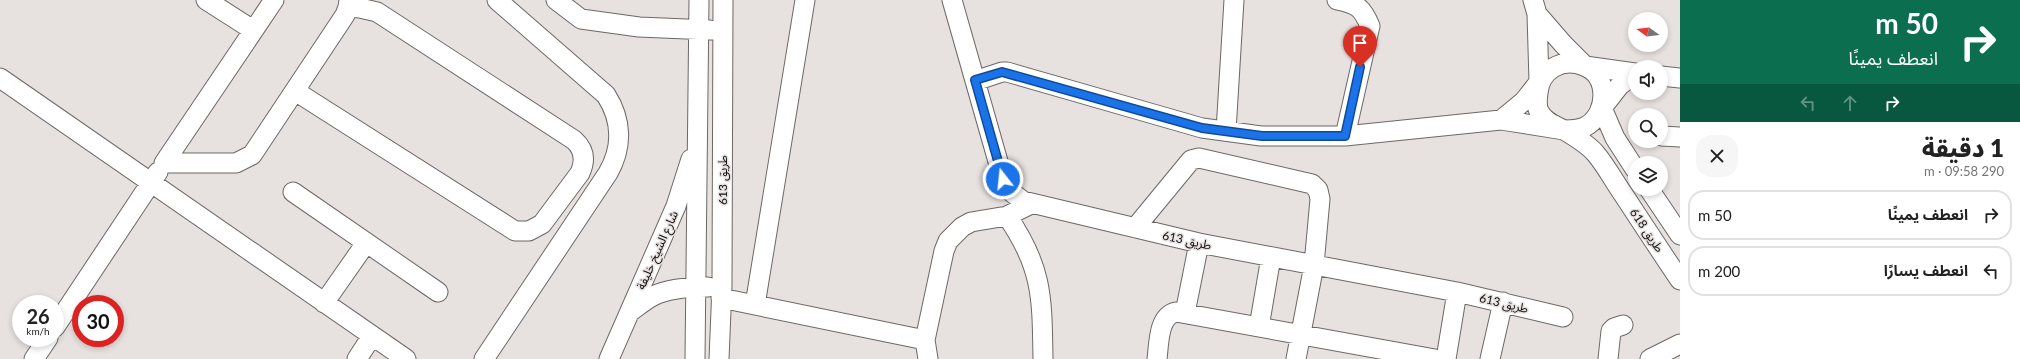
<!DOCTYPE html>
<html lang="ar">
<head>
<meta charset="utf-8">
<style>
  :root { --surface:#fff; --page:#f6f6f6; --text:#222; --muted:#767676; --line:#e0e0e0 }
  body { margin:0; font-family:Lato,"Noto Sans Arabic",sans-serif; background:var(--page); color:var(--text); direction:rtl; height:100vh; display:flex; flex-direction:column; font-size:15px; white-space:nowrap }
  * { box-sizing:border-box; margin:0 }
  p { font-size:13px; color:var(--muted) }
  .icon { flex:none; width:22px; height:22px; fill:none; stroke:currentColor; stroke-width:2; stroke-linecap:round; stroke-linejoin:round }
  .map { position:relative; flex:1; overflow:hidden; direction:ltr }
  .panel { display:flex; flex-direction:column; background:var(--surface); width:340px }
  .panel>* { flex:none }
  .guide { background:#0b6e4f; color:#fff; overflow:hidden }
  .needle { width:26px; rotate:284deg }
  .controls { position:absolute; left:1628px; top:12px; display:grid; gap:8px }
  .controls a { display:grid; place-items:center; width:40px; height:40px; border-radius:50%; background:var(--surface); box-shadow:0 2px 6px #0003; font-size:20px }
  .speed { position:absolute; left:12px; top:295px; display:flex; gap:8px; font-size:20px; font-weight:700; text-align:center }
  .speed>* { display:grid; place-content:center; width:52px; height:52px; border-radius:50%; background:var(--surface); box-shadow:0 2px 6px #0003; line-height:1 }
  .speed small { font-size:10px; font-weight:400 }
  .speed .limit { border:6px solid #d22; background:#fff; color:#111 }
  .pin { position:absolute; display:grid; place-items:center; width:34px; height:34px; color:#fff; margin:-41px -17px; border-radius:50% 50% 50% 0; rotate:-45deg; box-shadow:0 0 4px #0007 }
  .pin .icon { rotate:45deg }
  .me { position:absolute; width:44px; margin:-22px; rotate:344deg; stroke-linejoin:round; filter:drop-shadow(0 0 3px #0008) }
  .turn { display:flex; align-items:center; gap:14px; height:84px; padding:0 16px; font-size:18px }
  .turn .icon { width:52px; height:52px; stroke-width:2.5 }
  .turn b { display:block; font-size:28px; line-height:34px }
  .lanes { display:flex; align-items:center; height:38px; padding:0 16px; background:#0003; justify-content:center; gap:20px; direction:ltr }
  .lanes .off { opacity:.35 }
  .round { display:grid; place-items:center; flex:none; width:42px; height:42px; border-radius:16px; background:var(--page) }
  .summary { display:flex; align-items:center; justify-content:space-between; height:68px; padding:0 16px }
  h1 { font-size:24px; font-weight:800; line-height:30px }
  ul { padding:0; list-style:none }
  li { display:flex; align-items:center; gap:12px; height:50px; margin:0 8px 6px; padding:0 8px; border:2px solid var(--line); border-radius:16px }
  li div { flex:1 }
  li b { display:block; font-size:15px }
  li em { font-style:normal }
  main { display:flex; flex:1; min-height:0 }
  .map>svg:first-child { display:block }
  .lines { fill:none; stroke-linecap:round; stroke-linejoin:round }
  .minor-casing { stroke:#6d6865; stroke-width:21 }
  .minor { stroke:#fff; stroke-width:19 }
  .route-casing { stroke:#114b97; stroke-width:10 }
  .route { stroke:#1a73e8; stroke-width:7 }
  .labels { text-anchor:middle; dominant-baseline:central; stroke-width:3; stroke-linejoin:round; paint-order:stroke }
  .street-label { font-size:12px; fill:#110f0f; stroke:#e7e1df }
</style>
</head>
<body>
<main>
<section class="panel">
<div class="guide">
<div class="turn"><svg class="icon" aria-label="right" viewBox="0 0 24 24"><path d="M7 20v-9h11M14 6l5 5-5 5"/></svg><div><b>50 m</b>انعطف يمينًا</div></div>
<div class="lanes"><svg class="icon off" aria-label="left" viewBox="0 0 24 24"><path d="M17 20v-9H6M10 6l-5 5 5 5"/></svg><svg class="icon off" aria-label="ahead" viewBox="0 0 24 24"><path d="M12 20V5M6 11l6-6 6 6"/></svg><svg class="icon" aria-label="right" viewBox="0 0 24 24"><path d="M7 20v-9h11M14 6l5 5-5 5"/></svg></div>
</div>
<div class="summary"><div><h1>1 دقيقة</h1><p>290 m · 09:58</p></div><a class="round"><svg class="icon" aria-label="close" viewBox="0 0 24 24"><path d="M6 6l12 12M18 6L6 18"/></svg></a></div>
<ul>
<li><svg class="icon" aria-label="right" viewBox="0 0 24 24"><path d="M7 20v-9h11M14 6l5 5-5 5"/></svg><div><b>انعطف يمينًا</b></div><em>50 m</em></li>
<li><svg class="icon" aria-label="left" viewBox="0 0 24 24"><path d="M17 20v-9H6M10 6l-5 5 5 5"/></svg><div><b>انعطف يسارًا</b></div><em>200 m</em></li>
</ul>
</section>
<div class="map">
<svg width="1680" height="359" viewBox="0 0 1680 359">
  <rect width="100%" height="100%" fill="#e7e1df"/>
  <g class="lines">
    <g class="minor-casing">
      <path id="minor" d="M206 0 253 30
        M274 0 164 163H236L252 155 345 15 348 7 349 0
        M556 0 581 19 639 27 710 30
        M952 0 1003 179 1010 191 1023 201 1199 243 1457 292 1563 317
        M1337 0C1357 4 1362 7 1370 26L1345 136
        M1537 14 1563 44 1585 66 1635 73
        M1635 74 1620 85 1602 108 1615 138 1635 169
        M1661 76 1680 78
        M0 78 406 359
        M975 81 1002 72H1007L1202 128 1261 136H1345L1501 120 1564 130C1572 130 1581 130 1588 125 1608 112 1609 75 1584 66 1562 57 1540 70 1538 93 1537 100 1536 107 1540 113 1546 123 1555 125 1564 130 1574 136 1589 145 1596 154 1606 166 1614 181 1623 194 1642 223 1661 252 1680 280
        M295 91 515 231H529L542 224 580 173C586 160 584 149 574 140L377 12 360 8 348 7
        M1501 120 1524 101 1539 82 1537 14 1533 0
        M1226 131 1234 0
        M1661 136 1680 137
        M1649 189 1680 235
        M293 192 438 292
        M1007 216C1043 268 1042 298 1043 359
        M1135 228 1191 160 1199 158 1312 184 1318 190 1320 199 1314 265 1296 359
        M721 298 925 340
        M324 303 366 243
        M755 305 805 0
        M630 312C637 307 645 300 653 296 669 288 691 287 708 287
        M1185 313 1199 243
        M55 327 158 172
        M1259 327 1271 257
        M34 359 48 338
        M357 359 372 336
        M484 359 608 173C623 147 622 120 606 95L497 0
        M609 359 676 206 691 159
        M695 359 699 0
        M719 359 722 286 723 0
        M928 359 925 340 944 251 948 241 962 227 971 222 1007 216 1031 204
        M1157 359C1159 344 1158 316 1176 312L1435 359
        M1446 359 1457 292
        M1490 359 1503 302
        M1608 359 1611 331 1614 328 1623 325
        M1650 359 1680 344"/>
    </g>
    <use href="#minor" class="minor"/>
  </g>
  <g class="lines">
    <g class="route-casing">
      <path id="route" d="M1003 179 975 80 1002 72 1202 128 1262 136H1345L1360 67"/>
    </g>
    <use href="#route" class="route"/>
  </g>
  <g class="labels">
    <g class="street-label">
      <text transform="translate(722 180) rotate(-90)">طريق 613</text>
      <text transform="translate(1647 230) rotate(56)">طريق 618</text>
      <text transform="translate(1187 240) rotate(12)">طريق 613</text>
      <text transform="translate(657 250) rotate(-66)">شارع الشيخ خليفة</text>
      <text transform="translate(1504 303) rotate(13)">طريق 613</text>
    </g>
  </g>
</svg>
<div class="controls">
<a><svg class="needle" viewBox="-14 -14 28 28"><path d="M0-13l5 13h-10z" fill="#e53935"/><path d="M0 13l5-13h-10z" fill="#767676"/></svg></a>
<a><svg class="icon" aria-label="sound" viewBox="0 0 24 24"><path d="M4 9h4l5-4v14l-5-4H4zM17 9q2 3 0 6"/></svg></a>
<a><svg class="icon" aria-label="search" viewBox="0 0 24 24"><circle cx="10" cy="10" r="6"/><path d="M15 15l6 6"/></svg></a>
<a><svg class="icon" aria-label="layers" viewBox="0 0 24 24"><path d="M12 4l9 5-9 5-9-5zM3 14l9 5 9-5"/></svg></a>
</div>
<div class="speed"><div>26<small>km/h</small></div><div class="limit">30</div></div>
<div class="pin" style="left:1360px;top:67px;background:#d93025"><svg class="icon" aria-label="arrive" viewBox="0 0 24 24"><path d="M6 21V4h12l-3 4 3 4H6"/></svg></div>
<svg class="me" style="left:1003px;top:179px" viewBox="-20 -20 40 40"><circle r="17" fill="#1a73e8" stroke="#fff" stroke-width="3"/><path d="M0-11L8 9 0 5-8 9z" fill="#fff"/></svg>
</div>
</main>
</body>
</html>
